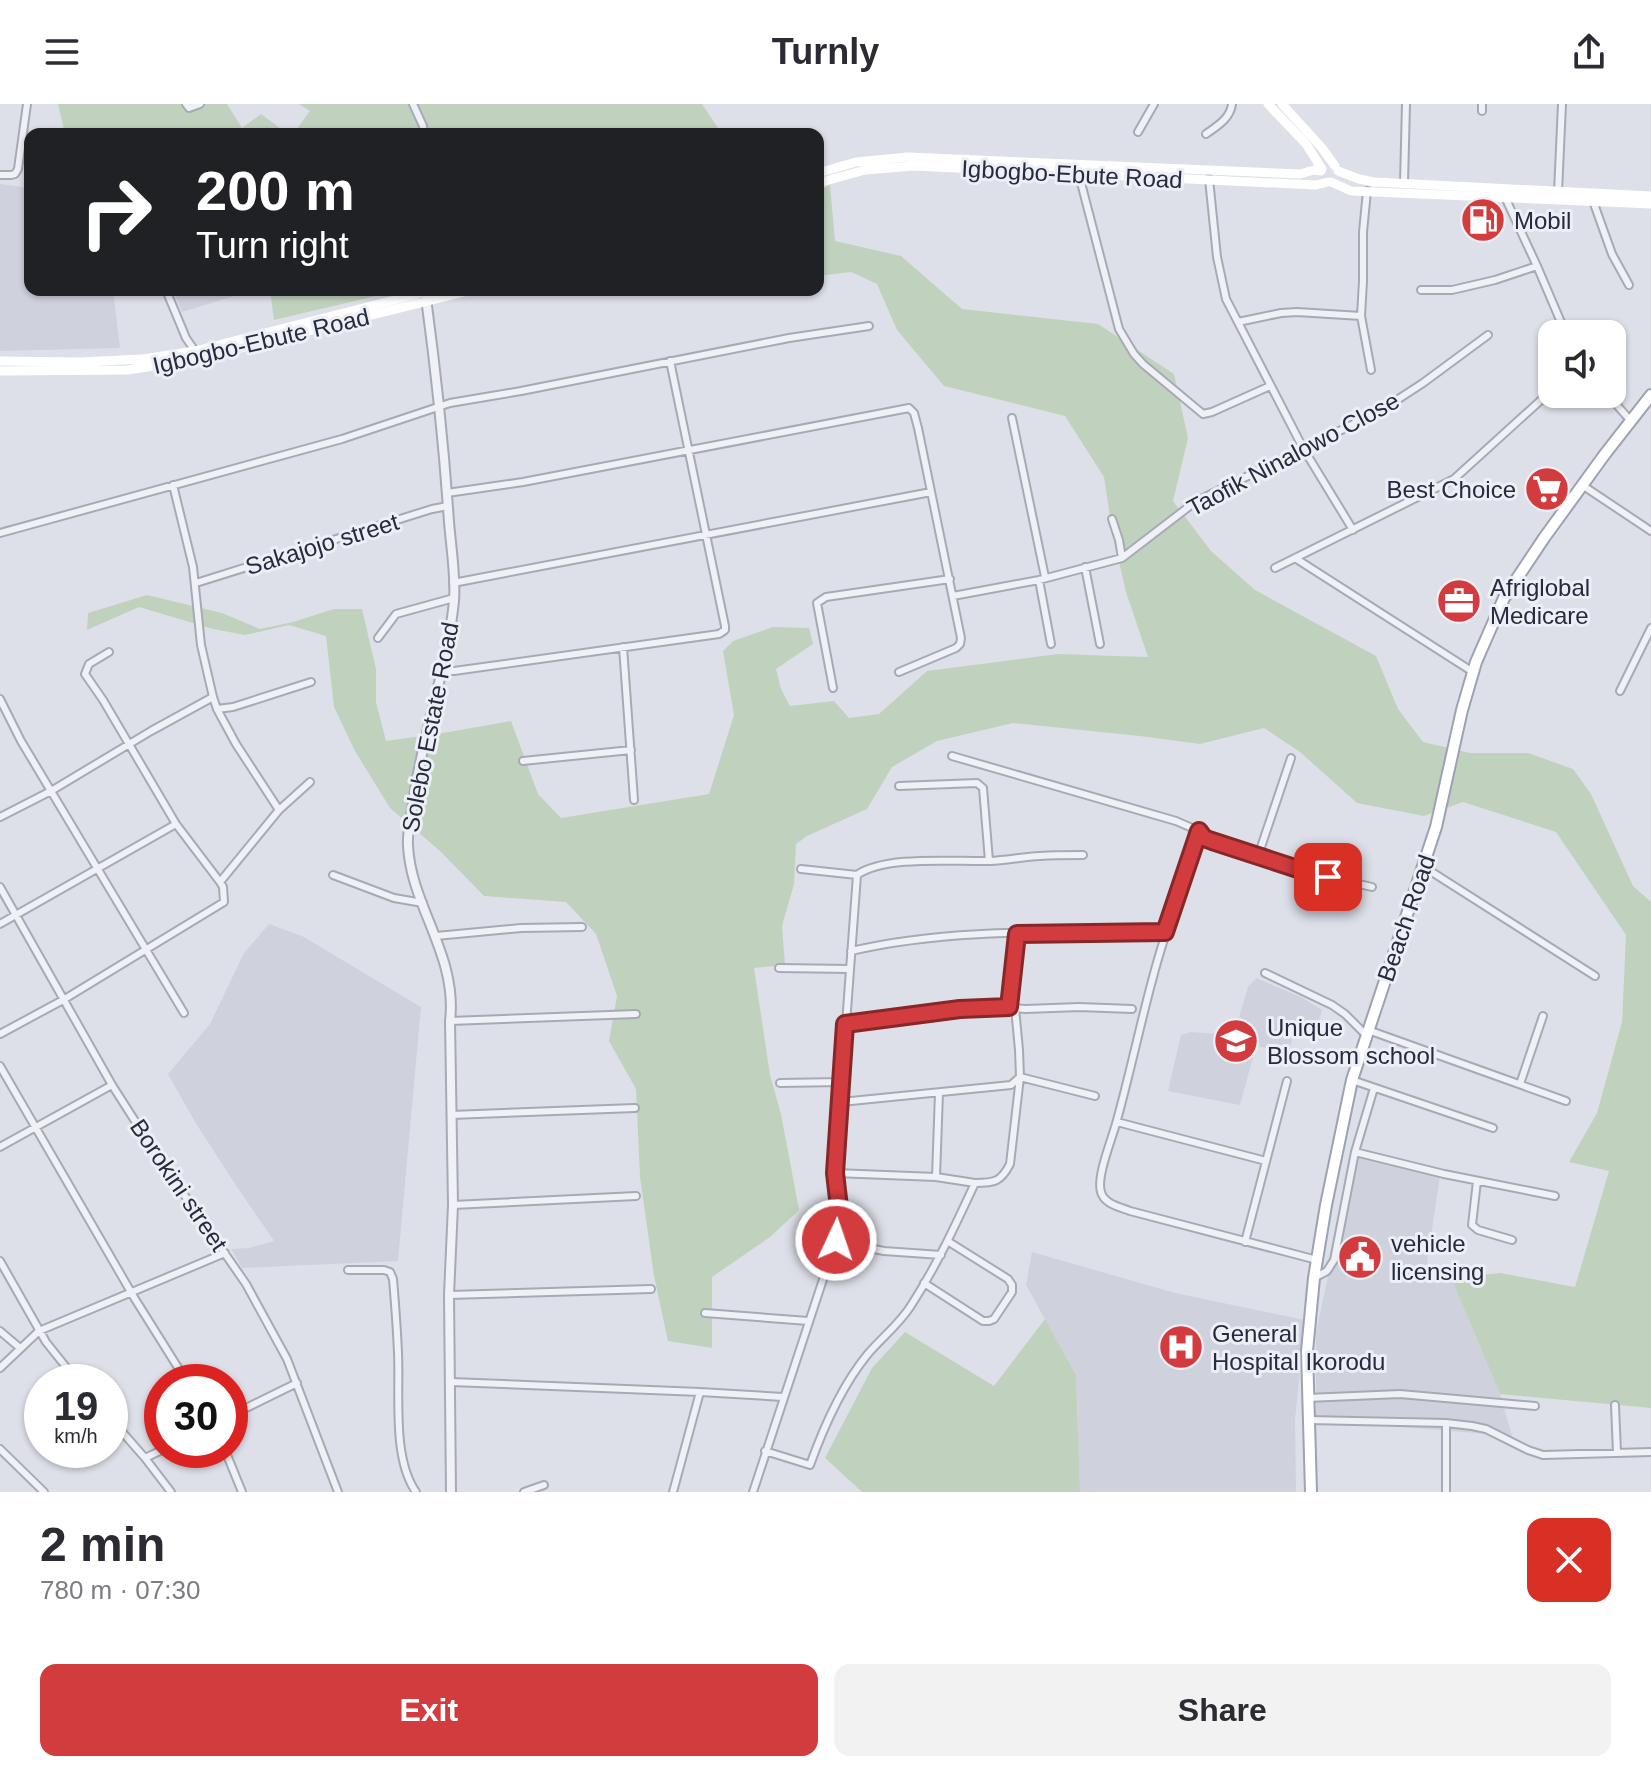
<!DOCTYPE html>
<html lang="en">
<head>
<meta charset="utf-8">
<style>
  :root { --surface:#fff; --page:#f2f2f3; --text:#2b2b33; --muted:#7c7c81; --accent:#d23c3e }
  body { margin:0; font-family:Helvetica,sans-serif; background:var(--page); color:var(--text); height:100vh; display:flex; flex-direction:column; font-size:30px; white-space:nowrap }
  * { box-sizing:border-box; margin:0 }
  p { font-size:26px; color:var(--muted) }
  .icon { flex:none; width:44px; height:44px; fill:none; stroke:currentColor; stroke-width:2; stroke-linecap:round; stroke-linejoin:round }
  .map { position:relative; height:1388px; overflow:hidden }
  .panel { display:flex; flex-direction:column; background:var(--surface); flex:1 }
  .panel>* { flex:none }
  .banner { position:absolute; left:24px; top:24px; width:800px; height:168px; border-radius:16px; box-shadow:0 2px 6px #0004; background:#202124; color:#fff; overflow:hidden }
  .controls { position:absolute; left:1538px; top:216px; display:grid; gap:16px }
  .controls a { display:grid; place-items:center; width:88px; height:88px; border-radius:16px; background:var(--surface); box-shadow:0 2px 6px #0004; font-size:40px }
  .speed { position:absolute; left:24px; top:1260px; display:flex; gap:16px; font-size:40px; font-weight:700; text-align:center }
  .speed>* { display:grid; place-content:center; width:104px; height:104px; border-radius:50%; background:var(--surface); box-shadow:0 2px 6px #0004; line-height:1 }
  .speed small { font-size:20px; font-weight:400 }
  .speed .limit { border:12px solid #d22; background:#fff; color:#111 }
  .pin { position:absolute; display:grid; place-items:center; width:68px; height:68px; color:#fff; margin:-34px; border-radius:16px; box-shadow:0 4px 12px #0006 }
  .me { position:absolute; width:88px; margin:-44px; rotate:3deg; stroke-linejoin:round; filter:drop-shadow(0 0 6px #0008) }
  .turn { display:flex; align-items:center; gap:28px; height:168px; padding:0 40px; font-size:36px }
  .turn .icon { width:104px; height:104px; stroke-width:2.5 }
  .turn b { display:block; font-size:56px; line-height:68px }
  .round { display:grid; place-items:center; flex:none; width:84px; height:84px; border-radius:16px; background:var(--page) }
  .head { display:flex; align-items:center; justify-content:space-between; height:136px; padding:0 40px }
  h1 { font-size:48px; font-weight:800; line-height:60px }
  .cta { display:flex; gap:16px; margin-top:auto; padding:16px 40px }
  .cta a { flex:1; height:92px; border-radius:16px; background:var(--accent); color:#fff; font-size:32px; font-weight:800; line-height:92px; text-align:center }
  .cta a+a { background:var(--page); color:var(--text) }
  header { display:flex; justify-content:space-between; align-items:center; height:104px; padding:0 40px; background:var(--surface); font-size:36px; font-weight:800 }
  .map>svg:first-child { display:block }
  .built { fill:#cfd2dd }
  .green { fill:#c0d2be }
  .lines { fill:none; stroke-linecap:round; stroke-linejoin:round }
  .minor-casing { stroke:#a6aab5; stroke-width:10 }
  .tertiary-casing { stroke:#a6aab5; stroke-width:12 }
  .primary-casing { stroke:#9ca2b4; stroke-width:14 }
  .minor { stroke:#f0f1f6; stroke-width:6 }
  .tertiary { stroke:#f0f1f6; stroke-width:8 }
  .secondary { stroke:#fff; stroke-width:9 }
  .primary { stroke:#fff; stroke-width:10 }
  .route-casing { stroke:#882728; stroke-width:20 }
  .route { stroke:#d23c3e; stroke-width:14 }
  .labels { text-anchor:middle; dominant-baseline:central; stroke-width:6; stroke-linejoin:round; paint-order:stroke }
  .street-label { font-size:24px; fill:#262b3f; stroke:#eceff5 }
  .poi-label { font-size:24px; fill:#262b3f; stroke:#eceff5; text-anchor:start }
</style>
</head>
<body>
<header><svg class="icon" aria-label="menu" viewBox="0 0 24 24"><path d="M4 6h16M4 12h16M4 18h16"/></svg>Turnly<svg class="icon" aria-label="share" viewBox="0 0 24 24"><path d="M12 15V3M7 8l5-5 5 5M5 13v7h14v-7"/></svg></header>
<div class="map">
<svg width="1651" height="1388" viewBox="0 0 1651 1388">
  <rect width="100%" height="100%" fill="#dde0e8"/>
  <path class="built" d="M0 80 30 84V186H113L120 244 0 247Z
    M173 186H254L182 208Z
    M269 820 302 832 421 903 398 1157 242 1164 231 1145 249 1144 274 1137 235 1080 195 1018 168 970 210 920 244 849Z
    M1256 874 1301 893 1322 906 1315 932 1294 928 1289 948 1256 942 1240 1001 1168 987 1181 931 1191 928 1234 931 1248 883Z
    M1354 1051 1440 1072 1427 1159 1451 1174 1500 1290 1512 1332 1316 1316V1228Z
    M1032 1148 1175 1189 1305 1216 1295 1316 1296 1388H1080L1076 1271 1026 1181Z"/>
  <path class="green" d="M58 0H227L242 24 261 10 288 30H65Z
    M299 0H702L722 30H293L310 7Z
    M830 81 835 137 901 152 962 205 1098 220 1174 270 1188 334 1173 397 1211 447 1255 486 1376 552 1398 605 1423 638 1470 649H1528L1573 665 1591 690 1633 782 1651 798V1304L1500 1290 1451 1174 1500 1169 1575 1183 1609 1067 1569 1058 1597 1009 1622 918 1626 831 1556 728 1463 698 1424 712 1357 699 1300 648 1264 624 1200 640 1140 632 1013 619 937 637 892 663 867 705 807 732 796 740 794 780 782 822 785 861 754 864 770 971 781 1010 799 1106 770 1133 712 1173V1244L668 1237 654 1172 640 1073 636 985 609 937 617 892 596 830 566 798 484 792 440 747 390 704 355 647 334 603 326 532 289 521 245 531 213 525 139 503 87 526 88 509 147 491 222 509 260 525 293 518 334 505H362L376 565V598L386 637 443 629 511 617 538 690 561 714 709 690 734 611 723 547 733 537 773 523 809 524 813 540 776 565 781 585 790 602 834 597 849 614 879 610 927 567 1058 550 1148 553 1126 488 1113 432 1104 373 1065 312 944 282 897 226 877 180 851 168 818 172V87Z
    M270 186H401L274 216Z
    M1045 1215 1076 1271 1080 1388H862L825 1354 872 1264 905 1228 994 1282Z"/>
  <g class="lines">
    <g class="minor-casing">
      <path id="minor" d="M186 0 189 4 200 0
        M413 0 423 22 424 30
        M1482 7V0
        M1138 28 1154 0
        M1206 30C1217 22 1230 15 1232 0
        M0 71H11L15 70 18 65 27 0
        M1079 71 1119 225 1134 250 1143 260 1203 310 1212 308 1270 282
        M1209 75 1217 153 1226 195 1303 344 1353 426
        M1404 79 1406 0
        M1367 87 1363 128V177L1361 212 1371 266
        M1558 88 1562 0
        M1504 91 1537 162 1566 230
        M1593 97 1612 150 1629 181
        M166 186 186 234 195 247
        M1421 186H1452L1495 176 1537 162
        M1238 218 1281 209 1297 208 1361 212
        M1607 290 1630 316
        M1012 314 1045 473
        M173 381 193 463 201 541 213 593 217 605 236 640 279 706
        M1582 381 1651 427
        M447 389 523 378 909 304 914 309 918 324 961 534 960 540 956 544 899 568
        M1112 415 1119 436 1122 454
        M0 429 342 335 450 299 521 287 789 234 869 222
        M1295 454 1473 568
        M1085 463 1100 540
        M1275 464 1454 375 1552 286
        M1039 476 1051 540
        M196 479 432 405 448 402
        M453 479 931 388
        M953 492 1039 476 1122 454 1195 398 1380 307 1423 279 1488 231
        M378 534 396 510 454 494
        M623 543 634 696
        M443 567H454L719 530 725 526V522L670 257
        M833 584 817 499 826 493 950 475
        M1620 587 1651 524
        M0 595 21 637 184 909
        M217 605 233 603 311 578
        M952 652 1176 717 1199 727 1204 734 1212 737 1307 768 1372 783
        M523 657 631 646
        M899 682 977 679 983 684 989 757
        M0 713 51 687 151 627 213 593
        M1199 727C1184 775 1166 824 1153 873 1140 921 1130 969 1117 1016 1113 1033 1096 1072 1101 1088 1104 1100 1120 1103 1130 1107L1317 1156
        M1258 752 1291 654
        M1424 763 1595 872
        M801 765 857 771
        M333 771 394 794 423 799
        M220 778 279 706 310 678
        M0 783 112 981 158 1053 246 1180 287 1255 338 1388
        M0 820 176 720
        M436 832 521 824 582 823
        M851 847C953 823 1061 829 1165 828
        M779 864 849 865
        M1265 869 1332 901 1345 910 1366 931
        M1013 904 1026 905 1079 903 1132 905
        M450 917 636 910
        M845 920 960 905 1009 903 1017 830
        M1368 926 1566 997
        M0 930 63 896 224 798 223 783 220 778 176 720 103 596 85 570 89 560 109 548
        M0 962 135 1195 187 1278
        M1352 976 1493 1024
        M780 979 842 978
        M1520 980 1543 912
        M841 998 1011 981 1020 973 1019 946 1015 904
        M451 1011 635 1004
        M1117 1018 1266 1057
        M0 1043 112 981
        M1355 1048 1444 1070 1555 1092
        M936 1073 939 989
        M1477 1077 1472 1121 1478 1126 1512 1136
        M975 1079C994 1079 1001 1078 1010 1060L1020 973 1095 992
        M453 1101 636 1092
        M1245 1138 1287 977
        M864 1143 884 1147 941 1151
        M0 1157 46 1238 78 1278
        M348 1166H384L390 1168 393 1175C395 1199 397 1224 398 1249 400 1290 392 1354 416 1388
        M1314 1174 1327 1167 1334 1156 1355 1048 1374 984
        M924 1179 983 1217H989L994 1215 1012 1188V1181L1008 1175 949 1138
        M449 1191 651 1185
        M705 1209 808 1217
        M0 1227 20 1244
        M0 1264 39 1227 225 1149
        M451 1278 700 1288 783 1293
        M1307 1294 1400 1290 1535 1302
        M1615 1301 1617 1349
        M230 1312 297 1279
        M110 1314 145 1354 171 1388
        M1309 1316 1446 1319 1472 1322 1486 1325 1528 1346 1543 1351 1651 1348
        M0 1345 44 1388
        M225 1346 242 1388
        M765 1347 810 1361C824 1322 841 1283 867 1251 882 1233 900 1220 912 1200 937 1161 956 1120 975 1079L936 1073 835 1069
        M145 1354 162 1346
        M524 1388 544 1381
        M673 1388 700 1288
        M753 1388 836 1136 840 1112 835 1069 857 771C885 751 955 758 990 757 1007 756 1023 753 1040 752 1054 751 1069 751 1083 751
        M1446 1388V1319"/>
    </g>
    <g class="tertiary-casing">
      <path id="tertiary" d="M426 194C436 268 444 343 449 418 451 443 456 472 454 497 447 566 422 631 413 699 411 713 407 728 408 742 411 802 458 852 450 917L453 1101 449 1191 451 1388"/>
    </g>
    <g class="primary-casing">
      <path id="primary" d="M1311 1388 1307 1247 1314 1174 1326 1101 1352 976 1436 723 1462 606 1476 558 1504 494 1544 434 1605 350 1651 291"/>
    </g>
    <use href="#minor" class="minor"/>
    <use href="#tertiary" class="tertiary"/>
    <path class="secondary" d="M1268 0 1306 40 1322 65
      M1282 0 1322 44 1335 62
      M1338 67 1359 75 1374 78 1651 92
      M818 69 856 58 908 53 1300 70 1314 66 1321 67
      M1331 78 1351 87 1651 100
      M818 79 865 66 913 62 1316 81 1328 78
      M0 257 80 258 143 255 195 247 434 186
      M0 267 127 266 193 256 472 186"/>
    <use href="#primary" class="primary"/>
  </g>
  <g class="lines">
    <g class="route-casing">
      <path id="route" d="M836 1136 840 1112 835 1069 845 920 960 905 1009 903 1017 830 1165 828 1199 727 1204 734 1212 737 1307 768 1328 773"/>
    </g>
    <use href="#route" class="route"/>
  </g>
  <defs>
    <g id="fuel-disc" transform="scale(2.3)"><circle r="9.5" fill="#d23c3e" stroke="#eceff5"/><path d="M-5.5-6h7V0h2V4h1.3V-2.5L3-4.5l.8-.8L6-3V5H2.5V1h-1V6h-7ZM-4.2-4.7v3.2H.2V-4.7Z" fill="#fff"/></g>
    <g id="supermarket-disc" transform="scale(2.3)"><circle r="9.5" fill="#d23c3e" stroke="#eceff5"/><path d="M-6-5.5h2.5l.6 2H6L4.5 2H-2.5L-4.4-4H-6ZM-1.5 3.2a1.3 1.3 0 1 0 .1 0ZM3 3.2a1.3 1.3 0 1 0 .1 0Z" fill="#fff"/></g>
    <g id="office-disc" transform="scale(2.3)"><circle r="9.5" fill="#d23c3e" stroke="#eceff5"/><path d="M-6-3h4V-5.5h4V-3h4V5H-6ZM-1-4.5V-3h2v-1.5ZM-6 0V1H6V0Z" fill="#fff"/></g>
    <g id="school-disc" transform="scale(2.3)"><circle r="9.5" fill="#d23c3e" stroke="#eceff5"/><path d="M0-5L7-2L0 1L-7-2ZM-4 1L0 2.5L4 1V4Q0 6-4 4Z" fill="#fff"/></g>
    <g id="civic-disc" transform="scale(2.3)"><circle r="9.5" fill="#d23c3e" stroke="#eceff5"/><path d="M-.6-6.5H3V-4.5H.6V-3L4-1V1h2V6H-6V1h2V-1L-.6-3ZM-1.2 2.5V6h2.4V2.5Z" fill="#fff"/></g>
    <g id="hospital-disc" transform="scale(2.3)"><circle r="9.5" fill="#d23c3e" stroke="#eceff5"/><path d="M-5-5h3v3.5h4V-5h3V5h-3V1.5h-4V5h-3Z" fill="#fff"/></g>
  </defs>
  <g fill-rule="evenodd">
    <use href="#fuel-disc" x="1483" y="116"/>
    <use href="#supermarket-disc" x="1547" y="385"/>
    <use href="#office-disc" x="1459" y="497"/>
    <use href="#school-disc" x="1236" y="937"/>
    <use href="#civic-disc" x="1360" y="1153"/>
    <use href="#hospital-disc" x="1181" y="1243"/>
  </g>
  <g class="labels">
    <g class="street-label">
      <text transform="translate(1072 70) rotate(3)">Igbogbo-Ebute Road</text>
      <text transform="translate(261 237) rotate(-13)">Igbogbo-Ebute Road</text>
      <text transform="translate(1293 350) rotate(-28)">Taofik Ninalowo Close</text>
      <text transform="translate(322 440) rotate(-17)">Sakajojo street</text>
      <text transform="translate(430 623) rotate(-79)">Solebo Estate Road</text>
      <text transform="translate(1406 814) rotate(-71)">Beach Road</text>
      <text transform="translate(179 1081) rotate(56)">Borokini street</text>
    </g>
    <g class="poi-label">
      <text x="1514" y="116">Mobil</text>
      <text x="1516" y="385" text-anchor="end">Best Choice</text>
      <text x="1490" y="483">Afriglobal<tspan x="1490" dy="28">Medicare</tspan></text>
      <text x="1267" y="923">Unique<tspan x="1267" dy="28">Blossom school</tspan></text>
      <text x="1391" y="1139">vehicle<tspan x="1391" dy="28">licensing</tspan></text>
      <text x="1212" y="1229">General<tspan x="1212" dy="28">Hospital Ikorodu</tspan></text>
    </g>
  </g>
</svg>
<div class="controls">
<a><svg class="icon" aria-label="sound" viewBox="0 0 24 24"><path d="M4 9h4l5-4v14l-5-4H4zM17 9q2 3 0 6"/></svg></a>
</div>
<div class="speed"><div>19<small>km/h</small></div><div class="limit">30</div></div>
<div class="pin" style="left:1328px;top:773px;background:#d93025"><svg class="icon" aria-label="arrive" viewBox="0 0 24 24"><path d="M6 21V4h12l-3 4 3 4H6"/></svg></div>
<svg class="me" style="left:836px;top:1136px" viewBox="-20 -20 40 40"><circle r="17" fill="#d23c3e" stroke="#fff" stroke-width="3"/><path d="M0-11L8 9 0 5-8 9z" fill="#fff"/></svg>
<div class="banner">
<div class="turn"><svg class="icon" aria-label="right" viewBox="0 0 24 24"><path d="M7 20v-9h11M14 6l5 5-5 5"/></svg><div><b>200 m</b>Turn right</div></div>
</div>
</div>
<section class="panel">
<div class="head"><div><h1>2 min</h1><p>780 m · 07:30</p></div><a class="round" style="background:#d93025;color:#fff"><svg class="icon" aria-label="close" viewBox="0 0 24 24"><path d="M6 6l12 12M18 6L6 18"/></svg></a></div>
<div class="cta"><a>Exit</a><a>Share</a></div>
</section>
</body>
</html>
